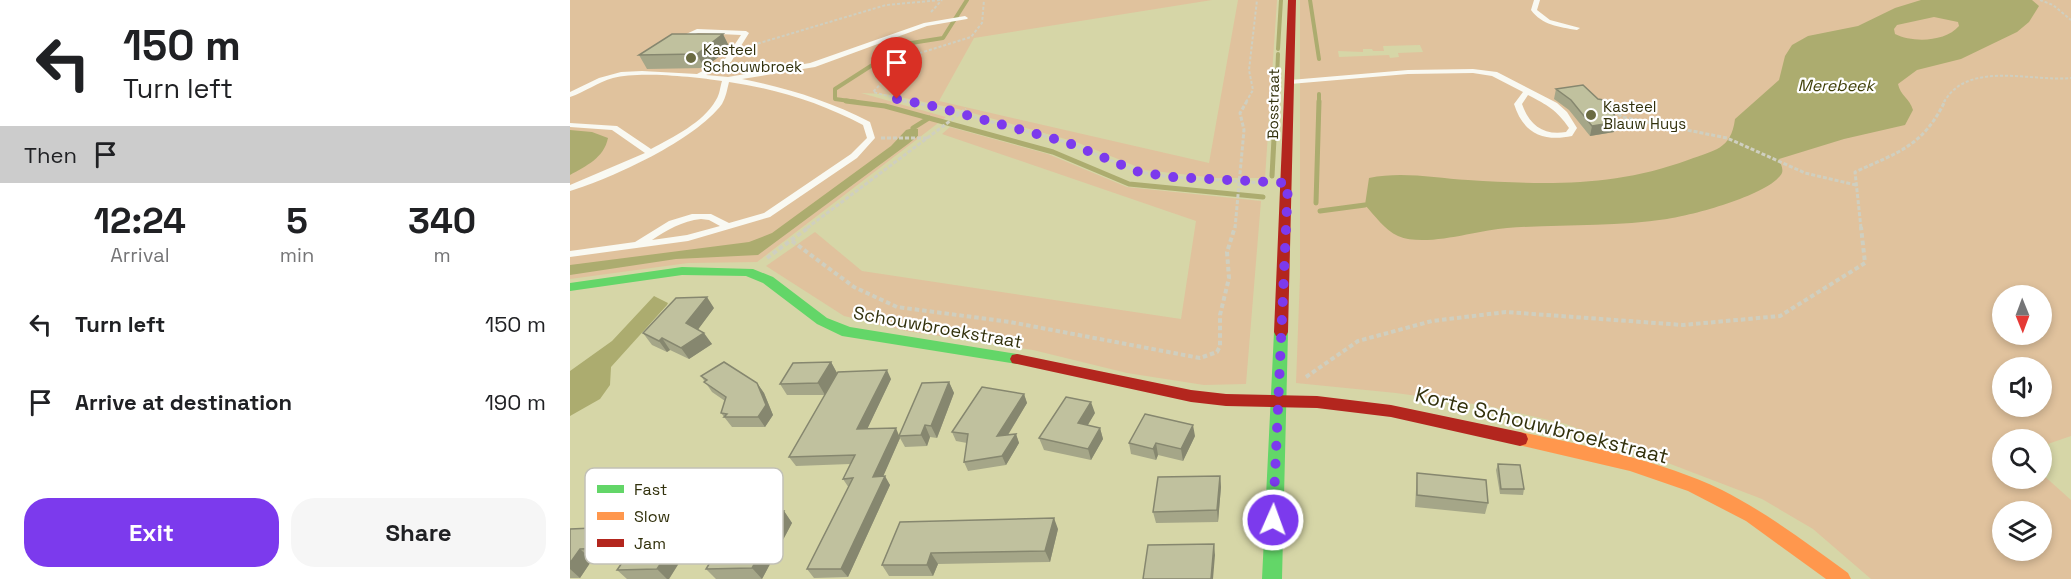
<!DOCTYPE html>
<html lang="en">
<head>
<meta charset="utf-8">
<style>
  :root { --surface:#fff; --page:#f6f6f6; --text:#202124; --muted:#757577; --accent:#7c3aed }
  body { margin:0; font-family:"Space Grotesk",sans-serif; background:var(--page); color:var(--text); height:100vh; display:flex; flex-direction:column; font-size:22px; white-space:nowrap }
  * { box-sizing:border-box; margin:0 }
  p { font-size:20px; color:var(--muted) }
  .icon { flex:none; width:33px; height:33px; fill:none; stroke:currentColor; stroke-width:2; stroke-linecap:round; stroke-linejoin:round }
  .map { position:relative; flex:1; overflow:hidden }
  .drawer { display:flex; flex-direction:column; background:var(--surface); width:570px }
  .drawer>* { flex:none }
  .hud { background:#fff; color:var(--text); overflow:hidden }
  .needle { width:39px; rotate:179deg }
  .fabs { position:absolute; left:1422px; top:285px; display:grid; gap:12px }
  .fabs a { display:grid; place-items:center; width:60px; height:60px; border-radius:50%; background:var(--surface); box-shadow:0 3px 9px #0003; font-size:30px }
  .pin { position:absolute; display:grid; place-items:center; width:51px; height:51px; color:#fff; margin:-62px -26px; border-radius:50% 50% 50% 0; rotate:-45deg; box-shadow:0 0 6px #0007 }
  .pin .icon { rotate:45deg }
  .me { position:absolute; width:66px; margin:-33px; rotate:2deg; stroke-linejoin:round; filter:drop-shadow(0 0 4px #0008) }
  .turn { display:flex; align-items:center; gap:21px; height:126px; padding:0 24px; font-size:27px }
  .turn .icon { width:78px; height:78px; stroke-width:2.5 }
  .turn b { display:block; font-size:42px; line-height:51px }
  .then { display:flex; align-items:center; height:57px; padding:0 24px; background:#0003; gap:12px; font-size:22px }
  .eta { display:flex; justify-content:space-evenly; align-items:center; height:102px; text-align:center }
  .eta b { font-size:36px; font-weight:800; line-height:42px }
  .primary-button { display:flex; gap:12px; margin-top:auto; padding:12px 24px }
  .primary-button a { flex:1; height:69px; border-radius:24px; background:var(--accent); color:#fff; font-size:24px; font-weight:800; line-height:69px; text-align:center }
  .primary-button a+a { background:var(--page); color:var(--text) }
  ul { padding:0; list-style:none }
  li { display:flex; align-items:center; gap:18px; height:78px; padding:0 24px }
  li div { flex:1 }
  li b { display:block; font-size:22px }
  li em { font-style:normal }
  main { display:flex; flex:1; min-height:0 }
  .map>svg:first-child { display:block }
  .green { fill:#e0c29d; fill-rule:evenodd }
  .water { fill:#acac6f; fill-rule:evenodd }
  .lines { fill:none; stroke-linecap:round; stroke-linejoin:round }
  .stream-far1 { stroke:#acac6f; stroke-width:4 }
  .stream { stroke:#acac6f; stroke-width:5 }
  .path-far2 { stroke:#cfcfc0; stroke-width:2; stroke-dasharray:3 2; stroke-linecap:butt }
  .path-far1 { stroke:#cfcfc0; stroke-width:3; stroke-dasharray:4 2; stroke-linecap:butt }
  .path { stroke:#cfcfc0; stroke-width:4; stroke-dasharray:4.5 3; stroke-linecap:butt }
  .lane { fill:#f9f9f2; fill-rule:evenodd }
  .fast { fill:#63d668; fill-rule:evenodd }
  .slow { fill:#ff974d; fill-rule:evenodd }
  .jam { fill:#b3261e; fill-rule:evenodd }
  .wall { fill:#a5a688 }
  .shaded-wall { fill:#86876f }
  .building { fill:#c0c19e; stroke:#86876f; stroke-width:1.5 }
  .route { stroke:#7c3aed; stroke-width:10; stroke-dasharray:0 18 }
  .poi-dot { fill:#6b6b42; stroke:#fff; stroke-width:2 }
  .labels { text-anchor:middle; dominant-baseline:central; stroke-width:4.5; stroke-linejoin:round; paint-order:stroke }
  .far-poi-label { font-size:15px; fill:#32310c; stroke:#fff; text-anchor:start }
  .far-street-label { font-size:15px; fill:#32310c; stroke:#fff }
  .far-water-label { font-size:16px; font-style:italic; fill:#3d3d05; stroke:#fff }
  .street-label { font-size:18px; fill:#32310c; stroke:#fff }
  .near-street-label { font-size:21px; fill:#32310c; stroke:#fff }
  .key { fill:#fff; stroke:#c2c1b6; stroke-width:1.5 }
  .key-label { font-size:16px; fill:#32310c }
</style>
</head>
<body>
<main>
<section class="drawer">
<div class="hud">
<div class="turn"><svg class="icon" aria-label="left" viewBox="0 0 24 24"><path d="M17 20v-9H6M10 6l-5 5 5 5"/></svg><div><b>150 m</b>Turn left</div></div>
<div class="then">Then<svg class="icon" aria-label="arrive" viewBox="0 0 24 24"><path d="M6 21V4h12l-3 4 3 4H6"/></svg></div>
</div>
<div class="eta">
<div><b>12:24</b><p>Arrival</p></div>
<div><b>5</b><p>min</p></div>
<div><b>340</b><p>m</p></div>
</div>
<ul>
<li><svg class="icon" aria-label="left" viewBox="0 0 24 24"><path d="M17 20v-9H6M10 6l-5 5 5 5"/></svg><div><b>Turn left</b></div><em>150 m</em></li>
<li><svg class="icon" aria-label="arrive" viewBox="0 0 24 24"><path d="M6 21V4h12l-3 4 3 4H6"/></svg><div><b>Arrive at destination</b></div><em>190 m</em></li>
</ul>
<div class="primary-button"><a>Exit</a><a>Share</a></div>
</section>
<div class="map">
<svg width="1501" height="579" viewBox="0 0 1501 579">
  <rect width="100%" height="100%" fill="#d6d6a7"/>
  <path class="green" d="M0 0H642L404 38 369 101 639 163 668 0H707L695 178H646L575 170 506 142 388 109 315 94 291 93 376 117 187 262 118 263 0 279Z
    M730 0H1501V436L1472 446V440H1432V478H1472V474L1501 500V579H1301L1243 529 1192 499 996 424 918 406 826 393 726 383 730 276ZM850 45 853 52 828 53 829 57 820 58 819 55 769 57 768 51 793 52V49H802L803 51H814L813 46ZM1432 296H1472V334H1432ZM1432 368H1472V406H1432ZM1432 512H1472V550H1432Z
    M380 127 478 154 557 187 691 201 676 384 634 385 557 373 463 350 336 331 274 316 196 266 245 232 292 271 611 319 626 221 372 134Z"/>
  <path class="water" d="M1351 0H1462L1469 6 1459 22 1447 32 1391 59 1347 70 1328 84C1330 95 1340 99 1343 110L1335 125 1274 139 1209 159C1211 165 1215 171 1210 176 1194 196 1123 215 1097 219 1045 227 990 224 937 228 907 230 856 248 828 236 815 230 805 216 795 205L799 178C832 171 864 178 898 180 976 185 1044 187 1118 160 1144 150 1161 150 1165 119L1209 80 1215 56 1222 45 1238 36 1288 26 1325 8ZM1364 17 1388 22 1389 26C1375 42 1343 43 1325 34L1324 29 1327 25Z
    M343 128 348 129V136L338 144 188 255 106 259 0 275V265L179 242 202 233 321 146 336 130Z
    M0 130 22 132 38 138C34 158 16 166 0 175Z
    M84 296 98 303 97 305 41 367 40 385 30 399 0 416V371L42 341Z"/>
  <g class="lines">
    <path class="stream-far1" d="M740 0 749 59
      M708 49 711 0
      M287 102 265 99V89L335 44 373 38 397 0
      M706 102 708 54
      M749 102V94"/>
    <path class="stream" d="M276 101 315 106 483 152 559 184 693 197
      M343 128 359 118
      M702 176 706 101
      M746 203 749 101
      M750 211 795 205"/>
    <path class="path-far2" d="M1470 0 1483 5 1501 20
      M361 12 372 0
      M183 45 316 5 371 0
      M341 102 303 92 317 77 350 53 401 37 412 23 414 0
      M676 102 683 90 679 70 687 0
      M1374 102C1398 60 1461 82 1501 78"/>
    <path class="path-far1" d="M333 101 367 107 496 142 569 172 601 177 694 183
      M1039 106 1052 117 1157 138 1235 173 1286 185
      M311 138H358
      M237 228 396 109
      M665 228 674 130 670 113 677 101
      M1291 228 1285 172C1329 152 1353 146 1375 101"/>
    <path class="path" d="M222 241 284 287 327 307 440 322 630 358 647 352 650 346V315L659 278 657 252 665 227
      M197 258 239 227
      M736 377 788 341 862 321 936 312 1113 325 1210 316 1295 263 1291 227"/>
    <path class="lane" d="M964 0H970L967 10 980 20 1010 28 1007 30C989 27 972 25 961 10Z
      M395 16 398 18 397 19 357 26 245 67 172 79C217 88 259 101 300 122L305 138 287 158 200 217 118 241 0 257V251L65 242 99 221 122 214H141L159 223 194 213 281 154 297 138 293 125C251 103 207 89 159 82 157 90 156 97 152 104 125 140 43 178 0 191V185L75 153 42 130 0 127V123L47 126 81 149C103 137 133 123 146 100 150 94 150 87 152 81 125 77 69 71 43 78 28 82 15 92 0 97V92L29 78 51 72 72 71 127 74 155 59 171 35 128 33 106 42 101 41 127 29 176 31 179 33 161 62 136 75 158 77 240 63 354 23ZM131 219 139 220 150 226 117 235 82 240C97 230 112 221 131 219Z
      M903 69 927 72 987 103 997 112 1007 128 1002 136C973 142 953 133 944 104L953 92 922 76 903 73 838 74 720 84 716 82 720 80 838 70ZM958 95C977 105 987 110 999 128L996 132C974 136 959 125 952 104Z"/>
    <path class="fast" d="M112 267 183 269 203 277 257 318 280 327 447 354 452 355 454 359 452 363 447 364 272 336 247 324 193 283 176 276 112 275 0 291V283Z
      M711 327 716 328 718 332 712 579H692L704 332 706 328Z"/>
    <path class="slow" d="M950 432C1018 446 1089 460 1152 490 1197 513 1237 543 1278 573L1281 579H1256L1176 521 1118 491 1060 471 944 444 942 439 944 434Z"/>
    <path class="jam" d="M718 0H726L718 332 716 336H706L704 332Z
      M447 354 621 390 656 394 747 396 821 405 950 432 956 434 958 439 956 444 950 446 821 417 747 408 656 406 621 402 442 363 440 359 442 355Z"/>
  </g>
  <path class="wall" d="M160 48 134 68 77 69 69 55Z
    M986 89 1044 132 1020 136 999 110 984 99Z
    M144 308 128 329 142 344 119 359 100 350 97 352 82 345 73 333Z
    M261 362 267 373 321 379 297 429 329 435 379 382 384 393 367 438 360 437 357 446 335 447 330 438 313 476 320 485 278 577 244 578 237 569 279 488 273 479 280 464 226 466 219 457 255 395H217L210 384Z
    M131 376 187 383 194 393 203 415 195 427H162L151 413 155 401 142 392Z
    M454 394 457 403 438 435 446 434 449 443 436 465 398 471 394 462 397 443 386 441 382 432Z
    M525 413 517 425 530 428 533 439 521 460 474 450 469 438Z
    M625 436 613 461 588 455 586 460 561 454 559 443Z
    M928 464 954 489 953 495 930 494 926 470Z
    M847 473 918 503 915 514 845 507Z
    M650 476 651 487 648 522 586 523 583 512Z
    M214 511 222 523 192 579H146L136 569Z
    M120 520 129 531 99 579H57L47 570 55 559 22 560 10 578H0V529L23 528Z
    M330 522 488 529 480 562 368 564 363 576H319L312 565Z"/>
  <path class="shaded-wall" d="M153 34 160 48 134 68 127 54Z
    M1047 122 1044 132 1020 136 1022 126Z
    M137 297 144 308 124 335 116 323Z
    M134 333 142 344 119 359 111 348Z
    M92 338 100 350 97 352 89 341Z
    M261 362 267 373 255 395 248 383Z
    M317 370 321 379 293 438 287 429Z
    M379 382 384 393 367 438 361 426Z
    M187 383 194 393 203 415 195 427 188 417Z
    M454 394 457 403 431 446 427 436Z
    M521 402 525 413 512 435 508 423Z
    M355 425 360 437 357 446 351 435Z
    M623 425 625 436 613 461 611 449Z
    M326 428 330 438 309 486 303 477Z
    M530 428 533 439 521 460 518 449Z
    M446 434 449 443 436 465 432 456Z
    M586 443 588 455 586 460 583 449Z
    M315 476 320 485 278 577 271 569Z
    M650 476 651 487 648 522 647 510Z
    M214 511 222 523 192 579 182 568Z
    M484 518 488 529 480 562 475 551Z
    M120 520 129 531 99 579H97L87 569Z
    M644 544 645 555 643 579H641Z
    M10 549 22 560 10 578 0 569V563Z
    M361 553 368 564 363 576 357 565Z"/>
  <path class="building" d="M102 34H153L127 54 69 55Z
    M1013 85 1028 99 1039 101 1047 122 1022 126 1001 100 986 89Z
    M137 297 116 323 134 333 111 348 92 338 89 341 73 333 106 298Z
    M154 362 187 383 196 405 188 417H154L157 414 151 413 156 397 134 382 137 380 131 376Z
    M261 362 248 383 210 384 223 363Z
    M317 370 287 429 326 428 303 477 315 476 271 569H237L283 478 273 479 285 455 219 457 268 372Z
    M379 382 361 426 355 425 351 435 329 436 352 383Z
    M412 387 454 394 427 436 446 434 432 456 394 462 398 434 382 432Z
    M496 397 521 402 508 423 530 428 518 449 469 438Z
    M575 414 623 425 611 449 586 443 583 449 559 443Z
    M928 464 950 465 954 489H931Z
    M847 473 916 480 918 503 847 495Z
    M650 476 647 510 583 512 588 477Z
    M214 511 182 568 136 569 171 512Z
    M484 518 475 551 361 553 357 565H312L330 522Z
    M29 520H120L87 569 47 570 63 547 10 549 0 563V529L23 528Z
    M644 544 641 579H573L578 545Z"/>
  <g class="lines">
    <path class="route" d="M327 99 367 107 496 142 569 172 601 177 718 183 703 520"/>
  </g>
  <g class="poi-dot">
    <circle cx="121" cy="58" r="6"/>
    <circle cx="1021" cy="115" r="6"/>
  </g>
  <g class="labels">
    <g class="far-poi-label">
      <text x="133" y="49">Kasteel<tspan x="133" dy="17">Schouwbroek</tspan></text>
      <text x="1033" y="106">Kasteel<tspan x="1033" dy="17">Blauw Huys</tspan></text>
    </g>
    <g class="far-street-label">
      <text transform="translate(703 104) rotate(-89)">Bosstraat</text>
    </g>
    <g class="far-water-label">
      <text x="1266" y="85">Merebeek</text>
    </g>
    <g class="street-label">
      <text transform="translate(368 327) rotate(10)">Schouwbroekstraat</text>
    </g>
    <g class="near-street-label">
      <text transform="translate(972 425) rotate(14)">Korte Schouwbroekstraat</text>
    </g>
  </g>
  <rect x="15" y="468" width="198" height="96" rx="9" class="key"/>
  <rect x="27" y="485" width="27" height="8" fill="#63d668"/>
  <rect x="27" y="512" width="27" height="8" fill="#ff974d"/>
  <rect x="27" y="539" width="27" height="8" fill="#b3261e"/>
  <g class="key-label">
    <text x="64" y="495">Fast</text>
    <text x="64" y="522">Slow</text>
    <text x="64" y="549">Jam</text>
  </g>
</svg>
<div class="fabs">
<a><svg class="needle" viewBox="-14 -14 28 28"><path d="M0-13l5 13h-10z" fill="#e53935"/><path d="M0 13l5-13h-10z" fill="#757577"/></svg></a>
<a><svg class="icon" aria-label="sound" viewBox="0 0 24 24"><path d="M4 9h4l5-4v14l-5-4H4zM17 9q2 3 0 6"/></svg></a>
<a><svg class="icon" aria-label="search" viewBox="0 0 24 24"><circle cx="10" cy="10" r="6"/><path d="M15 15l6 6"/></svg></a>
<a><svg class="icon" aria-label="layers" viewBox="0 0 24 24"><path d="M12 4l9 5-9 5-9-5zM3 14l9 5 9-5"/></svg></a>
</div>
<div class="pin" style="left:327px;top:99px;background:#d93025"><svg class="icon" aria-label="arrive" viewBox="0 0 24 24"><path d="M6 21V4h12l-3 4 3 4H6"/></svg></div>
<svg class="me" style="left:703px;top:520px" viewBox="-20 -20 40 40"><circle r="17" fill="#7c3aed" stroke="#fff" stroke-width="3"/><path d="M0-11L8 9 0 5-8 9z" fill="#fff"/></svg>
</div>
</main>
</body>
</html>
